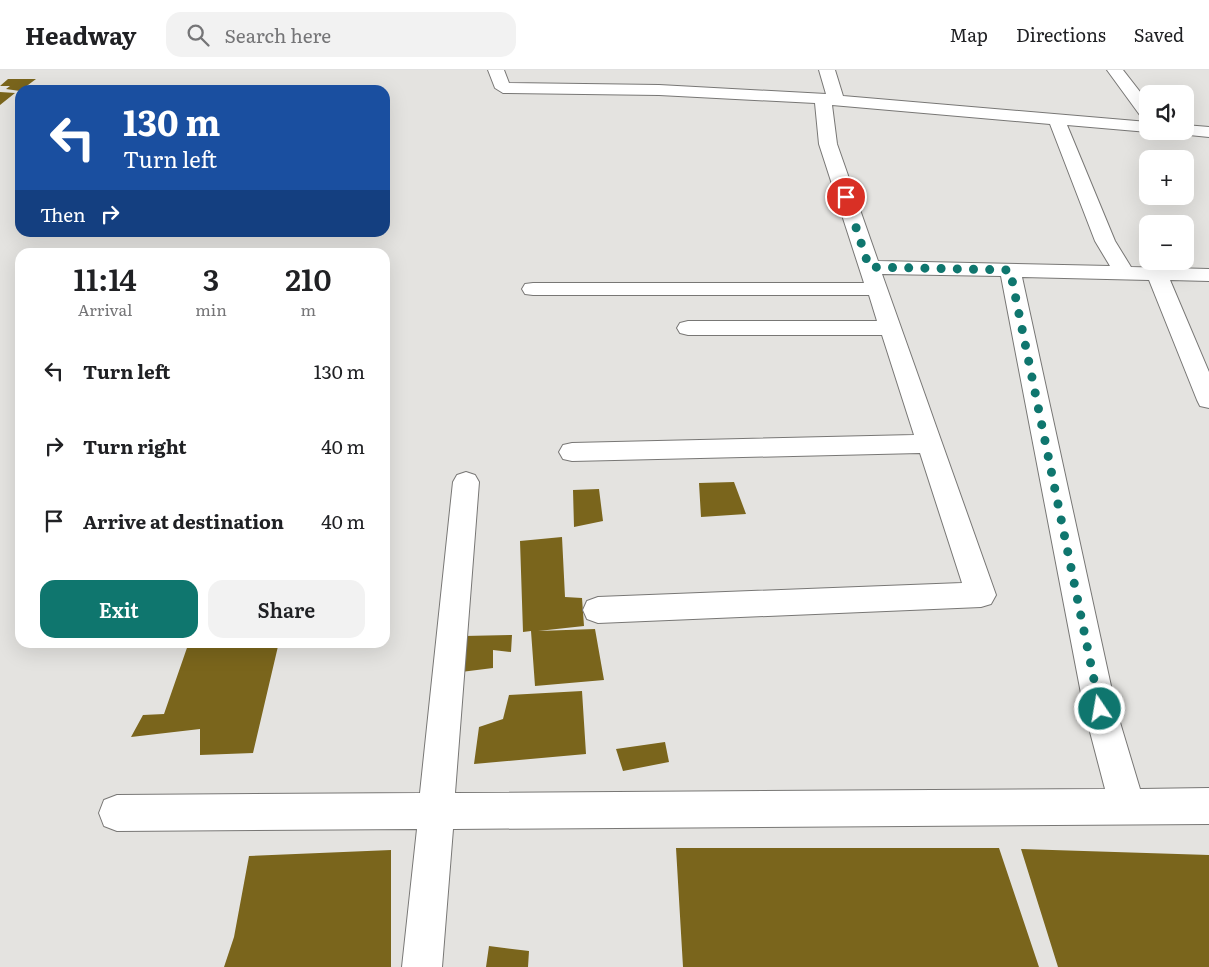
<!DOCTYPE html>
<html lang="en">
<head>
<meta charset="utf-8">
<style>
  :root { --surface:#fff; --page:#f2f2f2; --text:#202124; --muted:#757577; --line:#e0e0e0; --accent:#0f766e }
  body { margin:0; font-family:Literata,serif; background:var(--page); color:var(--text); height:100vh; display:flex; flex-direction:column; font-size:19px; white-space:nowrap }
  * { box-sizing:border-box; margin:0 }
  p { font-size:16px; color:var(--muted) }
  .icon { flex:none; width:28px; height:28px; fill:none; stroke:currentColor; stroke-width:2; stroke-linecap:round; stroke-linejoin:round }
  .map { position:relative; flex:1; overflow:hidden }
  .side { position:absolute; left:15px; top:178px; width:375px; height:400px; display:flex; flex-direction:column; background:var(--surface); border-radius:15px; box-shadow:0 5px 20px #0002 }
  .side>* { flex:none }
  .banner { position:absolute; left:15px; top:15px; width:375px; height:152px; border-radius:15px; box-shadow:0 5px 20px #0002; background:#1a4fa0; color:#fff; overflow:hidden }
  .buttons { position:absolute; left:1139px; top:15px; display:grid; gap:10px }
  .buttons a { display:grid; place-items:center; width:55px; height:55px; border-radius:10px; background:var(--surface); box-shadow:0 5px 20px #0002; font-size:25px }
  .pin { position:absolute; display:grid; place-items:center; width:42px; height:42px; color:#fff; margin:-21px; border:2px solid #fff; border-radius:50%; box-shadow:0 1px 5px #0007 }
  .me { position:absolute; width:55px; margin:-28px; rotate:348deg; stroke-linejoin:round; filter:drop-shadow(0 0 4px #0008) }
  .turn { display:flex; align-items:center; gap:18px; height:105px; padding:0 25px; font-size:22px }
  .turn .icon { width:65px; height:65px; stroke-width:2.5 }
  .turn b { display:block; font-size:35px; line-height:42px }
  .then { display:flex; align-items:center; height:48px; padding:0 25px; background:#0003; gap:10px; font-size:19px }
  .eta { display:flex; justify-content:space-evenly; align-items:center; height:85px; text-align:center }
  .eta b { font-size:30px; font-weight:600; line-height:35px }
  .button { display:flex; gap:10px; margin-top:auto; padding:10px 25px }
  .button a { flex:1; height:58px; border-radius:15px; background:var(--accent); color:#fff; font-size:20px; font-weight:600; line-height:58px; text-align:center }
  .button a+a { background:var(--page); color:var(--text) }
  ul { padding:0; list-style:none }
  li { display:flex; align-items:center; gap:15px; height:75px; padding:0 25px }
  li div { flex:1 }
  li b { display:block; font-size:19px }
  li em { font-style:normal }
  header { display:flex; align-items:center; gap:30px; box-sizing:border-box; height:70px; padding:0 25px; background:var(--surface); border-bottom:1px solid var(--line) }
  header strong { font-size:24px }
  nav { display:flex; gap:28px; margin-inline-start:auto; font-size:18px }
  .search { width:350px; height:45px; background:var(--page); display:flex; align-items:center; gap:12px; box-sizing:border-box; padding:0 18px; border-radius:15px; color:var(--muted); font-size:19px }
  .map>svg:first-child { display:block }
  .building { fill:#7a651c }
  .lines { fill:none; stroke-linecap:round; stroke-linejoin:round }
  .minor-casing { stroke:#787775; stroke-width:2 }
  .minor { fill:#fff; fill-rule:evenodd }
  .route { stroke:#0f766e; stroke-width:9; stroke-dasharray:0 16.2 }
</style>
</head>
<body>
<header>
<strong>Headway</strong>
<div class="search"><svg class="icon" aria-label="search" viewBox="0 0 24 24"><circle cx="10" cy="10" r="6"/><path d="M15 15l6 6"/></svg>Search here</div>
<nav><a>Map</a><a>Directions</a><a>Saved</a></nav>
</header>
<div class="map">
<svg width="1209" height="897" viewBox="0 0 1209 897">
  <rect width="100%" height="100%" fill="#e4e3e0"/>
  <path class="building" d="M8 9H36L20 21 6 19 10 16H0Z
    M0 22 15 23 0 35Z
    M734 412 746 444 701 447 699 413Z
    M599 419 603 451 574 457 573 420Z
    M562 467 565 527 582 528 584 556 538 561 595 559 604 610 535 616 531 561 523 562 520 471Z
    M512 565 511 582 493 580V598L461 602 464 566Z
    M189 572H279L253 683 200 685V659L131 667 143 645 164 644Z
    M582 621 586 684 474 694 479 657 503 649 509 625Z
    M665 672 669 692 623 701 616 679Z
    M676 778H999L1039 897H683Z
    M1021 779 1209 785V897H1058Z
    M391 780V897H224L234 867 249 786Z
    M489 876 529 881 528 897H486Z"/>
  <g class="lines">
    <g class="minor-casing">
      <path id="minor" d="M488 0H504L509 13 659 15 826 24 819 0H835L843 26 1148 52V61H1151L1148 62 1067 55 1115 171 1131 197 1209 199V211L1170 210 1209 302V338L1200 336 1197 330 1149 210 1022 207 1116 639 1140 719 1209 718V754L453 759 442 897H402L417 759 117 761 104 756 99 743 104 730 117 725 420 723 453 412 457 405 466 402 475 405 479 412 455 723 1105 719 1084 639 1001 206 882 204 996 525 991 534 981 537 598 553 587 549 583 540 587 531 598 527 962 513 920 383 572 391 563 389 559 382 563 375 572 373 914 365 882 265H688L680 263 677 258 680 253 688 251H877L869 225H533L525 224 522 219 525 214 533 213H864L819 74 815 33 659 25 503 23 495 18ZM832 35 1050 54 1095 171 1110 196 878 191 837 74Z
        M1107 0H1123L1148 32V49L1142 48Z
        M1185 55 1209 57V67L1179 64 1177 61H1185Z"/>
    </g>
    <use href="#minor" class="minor"/>
  </g>
  <g class="lines">
    <path class="route" d="M846 127 869 197 1010 200 1100 639"/>
  </g>
</svg>
<div class="buttons">
<a><svg class="icon" aria-label="sound" viewBox="0 0 24 24"><path d="M4 9h4l5-4v14l-5-4H4zM17 9q2 3 0 6"/></svg></a>
<a>+</a>
<a>−</a>
</div>
<div class="pin" style="left:846px;top:127px;background:#d93025"><svg class="icon" aria-label="arrive" viewBox="0 0 24 24"><path d="M6 21V4h12l-3 4 3 4H6"/></svg></div>
<svg class="me" style="left:1100px;top:639px" viewBox="-20 -20 40 40"><circle r="17" fill="#0f766e" stroke="#fff" stroke-width="3"/><path d="M0-11L8 9 0 5-8 9z" fill="#fff"/></svg>
<div class="banner">
<div class="turn"><svg class="icon" aria-label="left" viewBox="0 0 24 24"><path d="M17 20v-9H6M10 6l-5 5 5 5"/></svg><div><b>130 m</b>Turn left</div></div>
<div class="then">Then<svg class="icon" aria-label="right" viewBox="0 0 24 24"><path d="M7 20v-9h11M14 6l5 5-5 5"/></svg></div>
</div>
<section class="side">
<div class="eta">
<div><b>11:14</b><p>Arrival</p></div>
<div><b>3</b><p>min</p></div>
<div><b>210</b><p>m</p></div>
</div>
<ul>
<li><svg class="icon" aria-label="left" viewBox="0 0 24 24"><path d="M17 20v-9H6M10 6l-5 5 5 5"/></svg><div><b>Turn left</b></div><em>130 m</em></li>
<li><svg class="icon" aria-label="right" viewBox="0 0 24 24"><path d="M7 20v-9h11M14 6l5 5-5 5"/></svg><div><b>Turn right</b></div><em>40 m</em></li>
<li><svg class="icon" aria-label="arrive" viewBox="0 0 24 24"><path d="M6 21V4h12l-3 4 3 4H6"/></svg><div><b>Arrive at destination</b></div><em>40 m</em></li>
</ul>
<div class="button"><a>Exit</a><a>Share</a></div>
</section>
</div>
</body>
</html>
